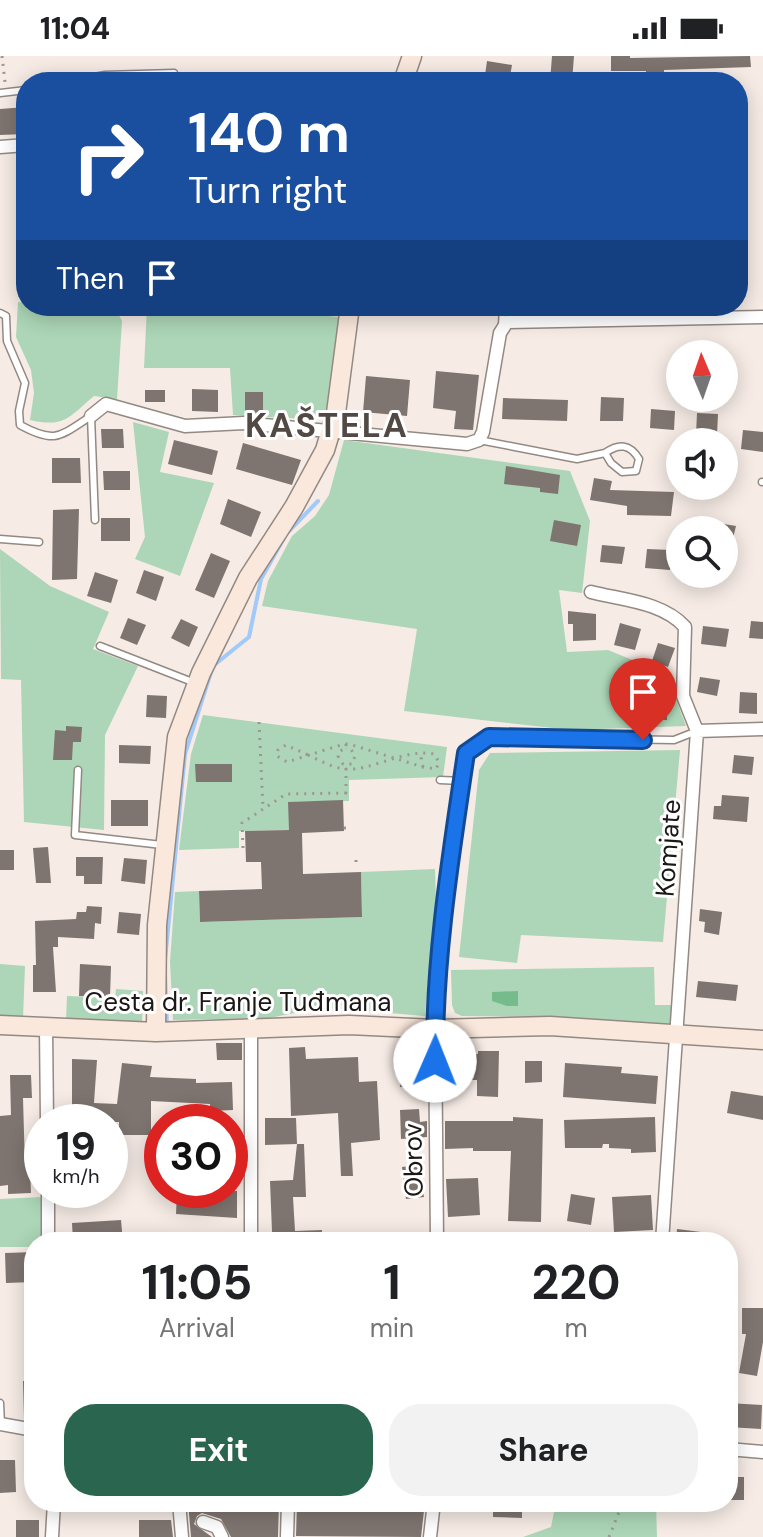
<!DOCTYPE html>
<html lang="en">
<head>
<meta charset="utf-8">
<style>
  :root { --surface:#fff; --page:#f2f2f2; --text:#202124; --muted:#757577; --accent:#2a6550 }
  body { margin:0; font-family:"DM Sans",sans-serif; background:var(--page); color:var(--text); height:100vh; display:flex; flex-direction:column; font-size:30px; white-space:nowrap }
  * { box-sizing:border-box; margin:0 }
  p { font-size:26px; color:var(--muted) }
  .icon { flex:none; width:44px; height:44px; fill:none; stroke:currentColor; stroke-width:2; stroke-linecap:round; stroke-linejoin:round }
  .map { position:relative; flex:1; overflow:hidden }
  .panel { position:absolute; left:24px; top:1176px; width:714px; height:280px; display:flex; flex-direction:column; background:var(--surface); border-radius:32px; box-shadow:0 4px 20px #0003 }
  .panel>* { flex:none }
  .banner { position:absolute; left:16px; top:16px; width:732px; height:244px; border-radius:32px; box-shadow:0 4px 20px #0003; background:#1a4fa0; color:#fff; overflow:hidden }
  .needle { width:52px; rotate:358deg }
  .tools { position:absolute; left:666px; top:284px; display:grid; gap:16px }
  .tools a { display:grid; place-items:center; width:72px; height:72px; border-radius:50%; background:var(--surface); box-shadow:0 4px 20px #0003; font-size:40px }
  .speed { position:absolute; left:24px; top:1048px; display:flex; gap:16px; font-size:40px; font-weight:700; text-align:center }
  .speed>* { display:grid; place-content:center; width:104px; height:104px; border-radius:50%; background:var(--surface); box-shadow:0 4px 20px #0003; line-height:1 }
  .speed small { font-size:20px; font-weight:400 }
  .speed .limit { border:12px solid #d22; background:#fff; color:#111 }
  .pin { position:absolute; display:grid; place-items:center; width:68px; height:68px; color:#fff; margin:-82px -34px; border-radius:50% 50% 50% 0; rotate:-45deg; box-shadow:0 0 8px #0007 }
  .pin .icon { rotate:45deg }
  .me { position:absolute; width:88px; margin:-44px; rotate:1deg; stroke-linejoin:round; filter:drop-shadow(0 0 6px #0008) }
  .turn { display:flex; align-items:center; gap:28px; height:168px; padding:0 40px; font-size:36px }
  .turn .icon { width:104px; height:104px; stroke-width:2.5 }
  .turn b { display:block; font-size:56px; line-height:68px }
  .then { display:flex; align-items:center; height:76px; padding:0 40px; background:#0003; gap:16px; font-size:30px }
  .eta { display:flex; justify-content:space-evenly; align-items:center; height:136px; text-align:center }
  .eta b { font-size:48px; font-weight:700; line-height:56px }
  .action { display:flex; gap:16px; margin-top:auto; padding:16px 40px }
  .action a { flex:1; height:92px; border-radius:32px; background:var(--accent); color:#fff; font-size:32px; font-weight:700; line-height:92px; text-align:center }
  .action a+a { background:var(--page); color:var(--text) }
  .status { display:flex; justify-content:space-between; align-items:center; height:56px; padding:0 40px; background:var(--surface); direction:ltr }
  .status svg { height:22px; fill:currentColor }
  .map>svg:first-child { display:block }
  .green { fill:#acd6b7 }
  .forest { fill:#75bb8b }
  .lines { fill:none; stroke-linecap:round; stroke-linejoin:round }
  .stream { stroke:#a1c9f9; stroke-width:4 }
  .building { fill:#7f7570 }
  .lane-casing { stroke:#938983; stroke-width:9 }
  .street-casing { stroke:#938983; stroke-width:15 }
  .secondary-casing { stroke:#938983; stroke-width:21 }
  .path { stroke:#9e9692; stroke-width:3; stroke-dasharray:2 6; stroke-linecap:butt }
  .lane { stroke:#fff; stroke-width:6 }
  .street { stroke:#fff; stroke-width:12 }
  .secondary { stroke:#fae8dc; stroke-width:18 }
  .route-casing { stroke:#114b97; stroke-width:20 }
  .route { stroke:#1a73e8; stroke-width:14 }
  .labels { text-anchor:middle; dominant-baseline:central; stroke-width:6; stroke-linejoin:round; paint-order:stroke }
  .street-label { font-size:26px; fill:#1b1715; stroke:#fff }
  .district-label { font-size:34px; font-weight:bold; letter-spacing:2px; fill:#524944; stroke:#fff }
</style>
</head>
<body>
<div class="status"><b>11:04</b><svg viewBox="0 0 49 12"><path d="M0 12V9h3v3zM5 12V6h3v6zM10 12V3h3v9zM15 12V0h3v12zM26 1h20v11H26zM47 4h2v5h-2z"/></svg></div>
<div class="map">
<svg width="763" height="1481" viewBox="0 0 763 1481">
  <rect width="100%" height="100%" fill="#f6ebe5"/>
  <path class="green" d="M18 246 26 247V250H114L122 265 117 343 94 340C69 361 65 372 30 364L34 337 31 314 16 281Z
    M147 250H293V257L340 261 325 364 233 359 230 312H144Z
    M133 366 169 376 160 416 214 427 180 520 135 503 145 481Z
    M344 384 570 415 590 465 582 537 559 534 567 596 608 594 674 621 675 640 686 670 570 674 404 655 417 573 262 550 268 525 292 480 315 460 329 439Z
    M0 493 50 530 109 556 93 593 138 610 105 679 104 774 24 766 21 624 1 623Z
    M203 659 447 691 443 721 349 724V745L289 746V774L239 775V792L179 794 191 698Z
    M680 694 663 886 521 879 517 907 459 901 479 714 490 697Z
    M435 813 436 845 425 960 342 953 310 954 269 962 173 964 170 906 175 836 199 835 200 866 362 861 361 816Z
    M0 908 25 910 23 962 0 960Z
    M654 911 655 949H675V962L670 969 547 961 462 960 455 957 452 949 451 914Z
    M116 933 143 935 142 969 66 964 67 940 115 942Z
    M41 1141V1186H34V1191H0V1143Z
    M556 1446H656L657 1481H523L551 1471Z"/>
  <path class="forest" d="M518 935V950H507L492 945V936Z"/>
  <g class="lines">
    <path class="stream" d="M289 475 318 445
      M165 904 185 698 213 610 249 581 261 523 284 482
      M165 917 167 970"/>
  </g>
  <path class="building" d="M552 0H574L572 26H550Z
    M611 0H630V2L750 0 751 11 664 14V20H646V15H611Z
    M487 5 512 9 509 26H484Z
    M26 51 25 78 0 79V53Z
    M436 315 479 319 473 374 454 373 456 355 433 352Z
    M366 320 410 324 407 360 363 356Z
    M192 333 218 334V356L192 355Z
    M145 334H165V346H145Z
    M245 336H263V357L245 356Z
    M601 341 624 342 623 365H600Z
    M503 342 568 344 567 365 502 363Z
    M651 353 675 355 674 374 650 372Z
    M697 357 718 358 717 379 696 378Z
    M101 373H123L124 392H102Z
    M743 374 763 376V396L741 393Z
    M174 384 218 395 212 419 168 408Z
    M243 387 301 404 292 429 236 413Z
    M52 402H80L81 427H52Z
    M506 410 560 419 558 438 540 436V432L504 428Z
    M103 415H130V434H104Z
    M594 422 612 425 610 434 674 436 671 460 627 459V450L590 444Z
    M228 443 261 456 251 481 220 468Z
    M79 453 77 523 52 524 53 454Z
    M101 462H130V485H101Z
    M554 464 581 469 577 490 550 485Z
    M724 468 736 470 728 503H724Z
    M602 489 625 491 622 508 600 506Z
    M647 493 671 494 670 514 645 512Z
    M211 497 230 505 214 542 195 534Z
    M144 514 164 521 156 545 136 537Z
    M95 516 118 524 111 547 87 540Z
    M568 555 596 558V584L573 585V568H568Z
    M128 562 146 569 137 589 120 582Z
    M181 563 198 571 189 591 171 582Z
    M751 565 763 566V583L749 582Z
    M620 567 641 573 635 594 614 589Z
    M703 570 729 573 726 591 701 588Z
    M658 587 675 592 668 611 652 605Z
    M700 621 720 624 717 640 697 636Z
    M740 636 757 637V658L739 657Z
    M147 639 167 640 166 662 146 661Z
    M645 647H667V664H645Z
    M66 670 82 671 81 686H73L72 704H53L55 674 66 675Z
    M119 689 151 690 150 708 119 707Z
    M734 699 754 701 752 719 732 717Z
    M195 708H232V726H196Z
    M722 739 749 741 747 766 713 763 714 750H721Z
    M111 744H148V770H111Z
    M343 744 344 775 302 777 303 818 361 816 362 861 200 866 199 835 262 833 261 806H246L245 775 289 774 288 746Z
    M48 791 51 827H36L33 792Z
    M0 794H14V814H0Z
    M76 801H103L102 828H84V820H76Z
    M124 802 147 804 145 828 121 825Z
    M87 850 102 851 101 868 95 867 94 883 58 881V891H53L56 936H33V909H36L35 865 76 863 77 856H86Z
    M700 853 722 856 719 879 704 876 705 866 699 865Z
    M119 856 141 858 139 879 117 877Z
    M80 908 111 910 110 941 79 940Z
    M698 925 738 929 736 945 696 941Z
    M216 987H242V1004H217Z
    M305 991 306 1003 358 1001 359 1026 377 1025 380 1084 351 1087 353 1120H341L338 1057 291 1060 289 992Z
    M478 995H499L498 1041 477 1040V1024H444L445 997 478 998Z
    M72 1003 97 1004 94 1047 117 1048 122 1007 152 1010 150 1021 196 1023V1027L232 1026 233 1054 210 1055V1048L151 1045V1079H119V1066H72Z
    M420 1003 421 1031H400L399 1004Z
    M525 1005H542V1026L525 1027Z
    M565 1007 622 1011 621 1017 658 1020 656 1048 563 1041Z
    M10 1019H31L32 1042H23L25 1111 30 1110 31 1137 8 1138V1129L0 1130V1060L11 1059Z
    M731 1035 763 1040V1064L727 1057Z
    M419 1053 420 1066 427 1065V1081L401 1083 400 1054Z
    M513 1061 543 1063 541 1166 508 1165 511 1095H473V1092L445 1093V1065H513Z
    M655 1061 656 1096 631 1097V1093L609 1092V1088H603L602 1092H565L564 1064Z
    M265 1062H296L297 1088 265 1089Z
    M297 1088H304L306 1141H293L295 1175 322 1174V1186H264V1176H272L270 1125 293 1124Z
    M419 1109 424 1141 406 1143 402 1111Z
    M478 1122 480 1159 448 1161 446 1123Z
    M214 1135H237V1162L176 1158 177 1136 214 1137Z
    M571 1138 595 1142 591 1169 567 1165Z
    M651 1139 653 1174 614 1176 612 1141Z
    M121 1164 123 1186H73L72 1167Z
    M677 1173 701 1176 699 1186H676Z
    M34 1196V1226L6 1227 5 1197Z
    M742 1252H763V1286L757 1320 739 1317 746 1278H742Z
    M23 1325H34V1362H24Z
    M728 1347 762 1349 761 1373 728 1371Z
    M0 1404H15L16 1436 0 1437Z
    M728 1421H744V1444H728Z
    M188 1446H243L244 1450 274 1449 275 1446H279L278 1481H231L221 1463 202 1457 197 1460 194 1468 212 1481H191Z
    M328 1446H425L421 1481 296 1480 297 1447 326 1453Z
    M493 1446H522V1462L493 1461Z
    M16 1464H39V1481H16Z
    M139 1464H171L173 1481H139Z"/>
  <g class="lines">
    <g class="lane-casing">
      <path id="lane" d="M68 26 105 19 174 17
        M588 26V22L617 26
        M0 37 26 34
        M0 257 6 260 7 285 25 327 19 355 20 369C55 388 59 381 91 360
        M502 270 503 250
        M91 360 95 464
        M479 384 577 403 605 397 611 407 622 416 636 415 639 403C630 388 619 387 605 397
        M762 426H763
        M0 483 39 486
        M100 590 195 627
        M78 714 75 779 162 789
        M440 724 462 725
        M435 970 450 808 466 697 489 681 674 684 697 675
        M0 1347 1 1369"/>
    </g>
    <g class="street-casing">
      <path id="street" d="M0 91 26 89
        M91 360 106 348 185 370 244 367 467 388 479 384 483 376 500 277 507 266 763 261
        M591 536C622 544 663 546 685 571L683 640 697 675
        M46 972 47 1066
        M435 973 437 1186
        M251 974V1186
        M48 1134V1186
        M662 1186 697 675 763 673
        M0 1368 34 1374
        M728 1393 763 1396
        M179 1446 182 1481
        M203 1466 217 1471 222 1481
        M52 1481 54 1446
        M287 1481 288 1446
        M430 1481 434 1446"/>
    </g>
    <g class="secondary-casing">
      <path id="secondary" d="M403 26 412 0
        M0 969 156 976 349 969 435 973 550 970 763 984
        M156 976 157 869 177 681 201 617 248 522 294 451 325 394 336 357 350 250"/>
    </g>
    <path class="path" d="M2 0 5 26
      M259 666 263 753
      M346 688V692L340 695 338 700 343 708H352L355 700 351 693 346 692
      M308 699C319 704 333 712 345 713 369 716 405 692 434 698L439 706 436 713 423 711 349 688H344L287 706 277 700 278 694 286 689 308 699
      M423 711 421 703 424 697
      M346 712V737H352
      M344 772H352
      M243 792 242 767 286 738 346 737
      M356 804V810
      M609 1481 623 1446"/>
    <use href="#lane" class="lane"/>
    <use href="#street" class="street"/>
    <use href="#secondary" class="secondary"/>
  </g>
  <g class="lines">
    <g class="route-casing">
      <path id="route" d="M435 1005C434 902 451 798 466 697L489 681 643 684"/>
    </g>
    <use href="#route" class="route"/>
  </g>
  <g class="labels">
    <g class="street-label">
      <text transform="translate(668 792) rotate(-86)">Komjate</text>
      <text x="238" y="946">Cesta dr. Franje Tuđmana</text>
      <text transform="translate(413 1104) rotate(-91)">Obrov</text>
    </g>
    <g class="district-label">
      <text x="327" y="369">KAŠTELA</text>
    </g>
  </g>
</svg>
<div class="tools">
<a><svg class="needle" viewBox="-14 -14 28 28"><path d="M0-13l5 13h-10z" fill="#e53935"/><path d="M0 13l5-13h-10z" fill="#757577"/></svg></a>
<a><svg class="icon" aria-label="sound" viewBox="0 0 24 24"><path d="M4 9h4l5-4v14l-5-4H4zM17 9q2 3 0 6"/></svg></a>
<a><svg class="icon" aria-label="search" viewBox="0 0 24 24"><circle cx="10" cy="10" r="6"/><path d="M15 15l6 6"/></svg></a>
</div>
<div class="speed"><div>19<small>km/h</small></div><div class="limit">30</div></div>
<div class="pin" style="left:643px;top:684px;background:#d93025"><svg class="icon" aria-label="arrive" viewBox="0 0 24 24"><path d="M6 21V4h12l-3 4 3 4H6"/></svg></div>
<svg class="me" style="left:435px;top:1005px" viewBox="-20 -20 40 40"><circle r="19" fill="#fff"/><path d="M0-13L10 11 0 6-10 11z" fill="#1a73e8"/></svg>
<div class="banner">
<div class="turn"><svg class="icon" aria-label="right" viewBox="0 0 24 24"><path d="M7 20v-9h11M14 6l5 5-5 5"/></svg><div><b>140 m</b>Turn right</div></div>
<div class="then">Then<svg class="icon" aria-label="arrive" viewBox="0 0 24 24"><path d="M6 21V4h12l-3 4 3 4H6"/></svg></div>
</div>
<section class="panel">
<div class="eta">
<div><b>11:05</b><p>Arrival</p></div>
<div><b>1</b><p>min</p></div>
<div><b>220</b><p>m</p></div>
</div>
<div class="action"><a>Exit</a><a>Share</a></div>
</section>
</div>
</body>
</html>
